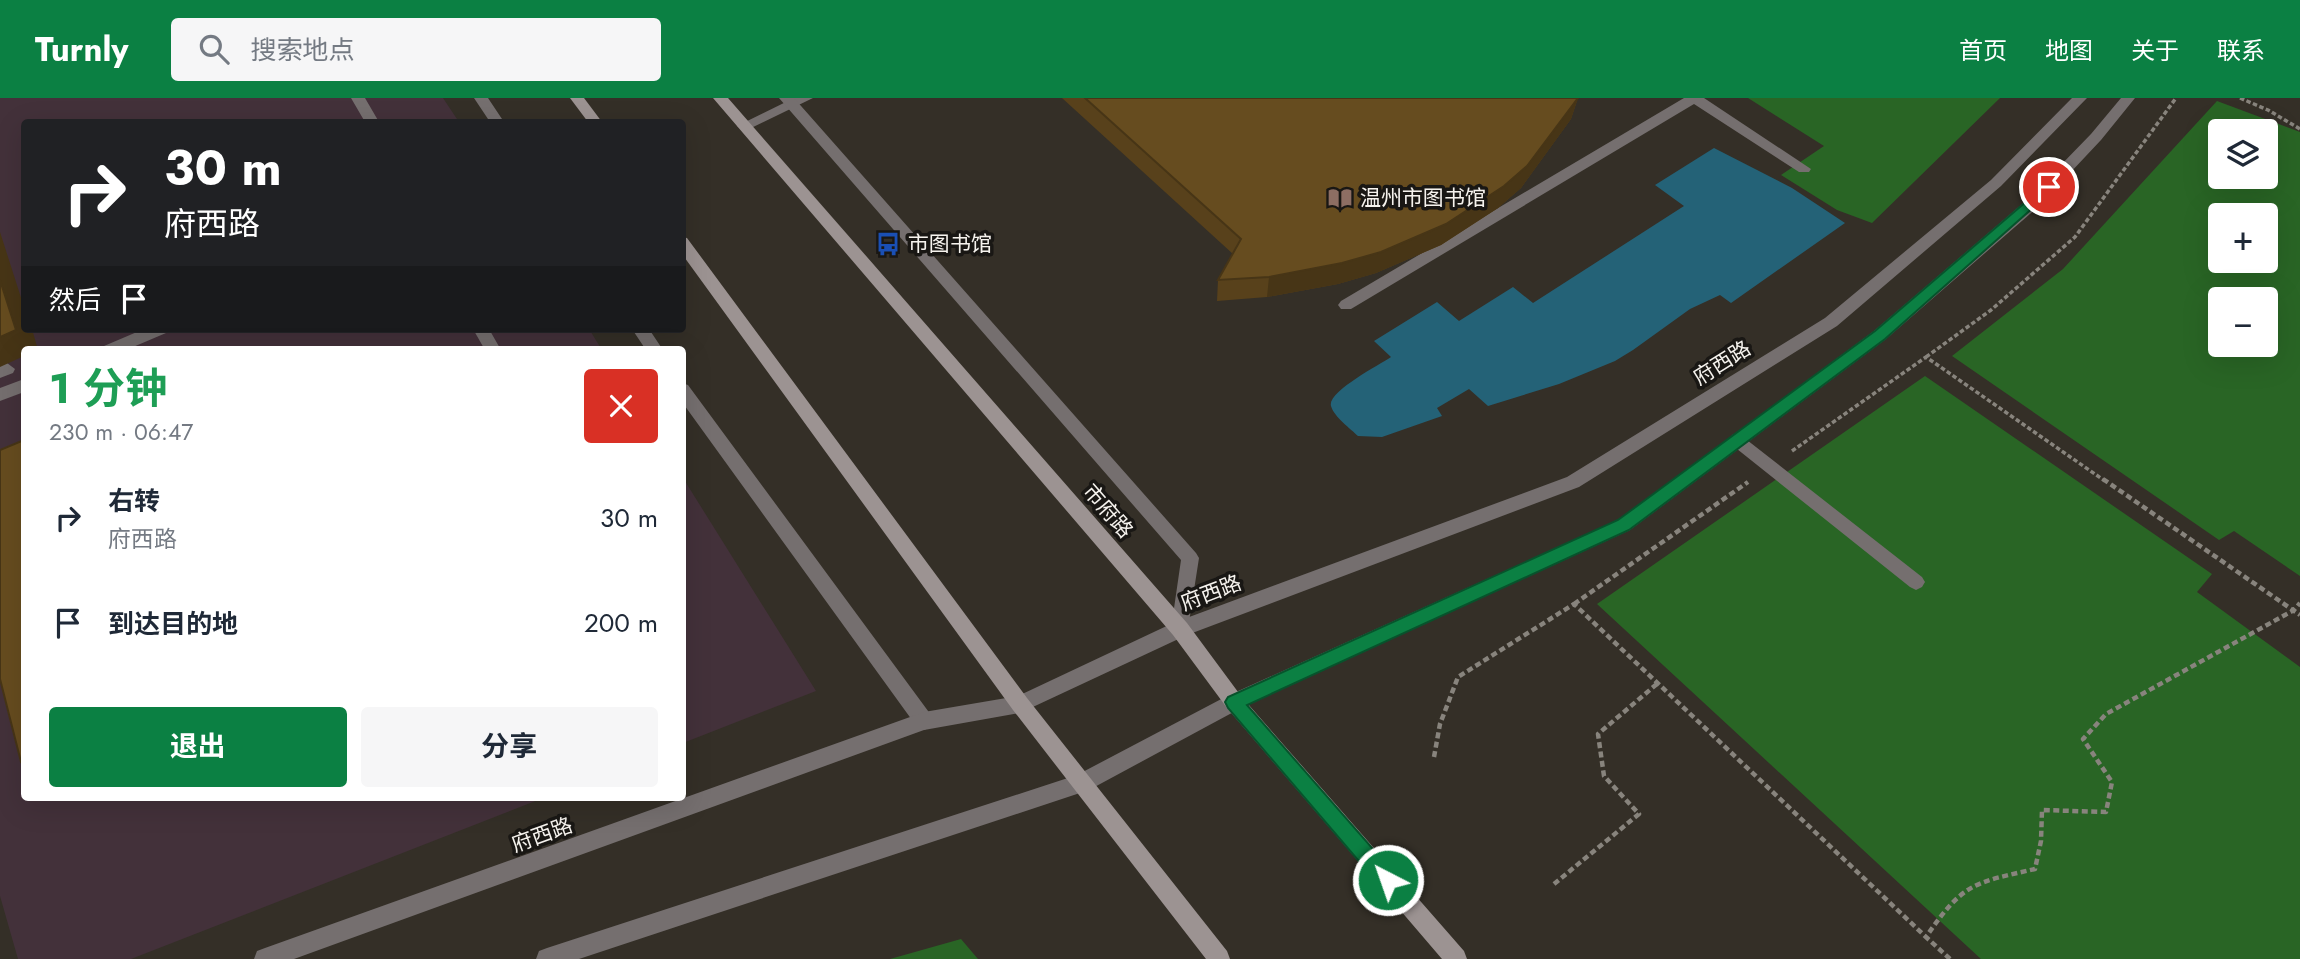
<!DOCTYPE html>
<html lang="zh">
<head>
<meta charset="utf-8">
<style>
  :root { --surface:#fff; --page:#f6f6f7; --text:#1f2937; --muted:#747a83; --accent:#0b8043 }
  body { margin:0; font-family:Jost,"Noto Sans SC",sans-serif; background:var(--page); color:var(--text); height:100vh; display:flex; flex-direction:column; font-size:26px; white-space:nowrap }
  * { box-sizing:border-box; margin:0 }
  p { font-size:23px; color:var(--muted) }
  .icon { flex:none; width:38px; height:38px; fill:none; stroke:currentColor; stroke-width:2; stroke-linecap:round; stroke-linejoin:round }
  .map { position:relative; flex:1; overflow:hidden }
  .panel { position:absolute; left:21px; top:248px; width:665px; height:455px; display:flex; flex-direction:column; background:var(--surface); border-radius:7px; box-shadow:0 7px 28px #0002 }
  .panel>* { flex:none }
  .guide { position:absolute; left:21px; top:21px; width:665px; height:214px; border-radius:7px; box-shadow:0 7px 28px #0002; background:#202124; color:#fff; overflow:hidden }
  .controls { position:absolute; left:2208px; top:21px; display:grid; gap:14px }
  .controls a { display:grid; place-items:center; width:70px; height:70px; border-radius:7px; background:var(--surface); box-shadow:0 7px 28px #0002; font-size:35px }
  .pin { position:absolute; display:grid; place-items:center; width:60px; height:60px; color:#fff; margin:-30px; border:4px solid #fff; border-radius:50%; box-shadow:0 2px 7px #0007 }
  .me { position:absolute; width:77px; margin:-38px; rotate:319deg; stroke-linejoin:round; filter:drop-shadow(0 0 5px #0008) }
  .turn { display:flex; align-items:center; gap:24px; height:147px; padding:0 28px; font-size:32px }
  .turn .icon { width:91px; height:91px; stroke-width:2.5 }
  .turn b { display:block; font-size:49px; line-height:60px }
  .then { display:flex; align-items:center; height:66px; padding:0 28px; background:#0003; gap:14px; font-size:26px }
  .round { display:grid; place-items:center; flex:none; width:74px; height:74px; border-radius:7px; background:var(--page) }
  .headline { display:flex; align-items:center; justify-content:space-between; height:119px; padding:0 28px }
  h1 { font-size:42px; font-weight:700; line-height:52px; color:#1e9e55 }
  .primary-button { display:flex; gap:14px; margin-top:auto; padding:14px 28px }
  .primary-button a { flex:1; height:80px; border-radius:7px; background:var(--accent); color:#fff; font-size:28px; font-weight:700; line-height:80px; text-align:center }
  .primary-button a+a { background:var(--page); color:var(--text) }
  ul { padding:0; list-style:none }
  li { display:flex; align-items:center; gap:21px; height:105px; padding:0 28px }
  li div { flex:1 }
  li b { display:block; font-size:26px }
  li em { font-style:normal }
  header { display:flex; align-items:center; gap:42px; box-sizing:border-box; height:98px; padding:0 35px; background:var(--accent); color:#fff }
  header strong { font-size:33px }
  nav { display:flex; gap:38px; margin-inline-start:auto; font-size:24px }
  .search { width:490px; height:63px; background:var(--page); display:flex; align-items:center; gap:18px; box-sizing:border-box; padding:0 24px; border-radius:7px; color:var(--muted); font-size:26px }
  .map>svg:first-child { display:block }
  .commercial { fill:#43313a }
  .green { fill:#296525; fill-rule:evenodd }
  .water { fill:#246277 }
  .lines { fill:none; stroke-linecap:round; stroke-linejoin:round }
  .path-far1 { stroke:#88847d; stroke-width:3.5; stroke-dasharray:4.5 2.5; stroke-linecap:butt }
  .path { stroke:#88847d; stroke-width:4.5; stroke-dasharray:6 3.5; stroke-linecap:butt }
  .service { fill:#756f6f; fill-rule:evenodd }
  .minor { fill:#756f6f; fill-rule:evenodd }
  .tertiary { fill:#756f6f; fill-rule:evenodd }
  .secondary { fill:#9c9392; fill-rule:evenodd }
  .wall { fill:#58411b }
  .shaded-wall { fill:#473516 }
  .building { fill:#664c1f; stroke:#473516; stroke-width:2 }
  .route { fill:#0b8043; stroke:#07532c; stroke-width:2 }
  .labels { text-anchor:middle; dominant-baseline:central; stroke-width:7; stroke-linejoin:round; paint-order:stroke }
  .poi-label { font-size:21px; fill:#f6f3ee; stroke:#191714; text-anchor:start }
  .street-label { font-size:21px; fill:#f6f3ee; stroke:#191714 }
</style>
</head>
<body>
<header>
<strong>Turnly</strong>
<div class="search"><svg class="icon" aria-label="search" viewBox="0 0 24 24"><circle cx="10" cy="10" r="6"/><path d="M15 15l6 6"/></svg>搜索地点</div>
<nav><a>首页</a><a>地图</a><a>关于</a><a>联系</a></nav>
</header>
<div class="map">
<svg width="2300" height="861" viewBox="0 0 2300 861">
  <rect width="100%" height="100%" fill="#342f27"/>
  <path class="commercial" d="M0 0H443L459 24H24V231H589L602 252H24V700H543L131 861H18L0 798Z
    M683 380 816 593 683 645H682Z"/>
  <path class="green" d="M1748 0H2000L1872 125 1837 112 1781 77 1824 48Z
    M2217 3 2300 34V478L2234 433 2219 442 1952 258 2063 171ZM2266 33V79H2221V33ZM2221 117H2266V163H2221ZM2221 201H2266V247H2221Z
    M1925 278 2212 476 2197 494 2300 569V861H1981L1597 506Z
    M961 841 978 861H890Z"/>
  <path class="water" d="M1714 50 1792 90 1845 125 1731 205 1720 197 1690 211 1633 252 1615 263 1559 286 1488 308 1469 291 1437 310 1442 318 1382 339 1358 338C1351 331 1334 319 1331 308 1327 294 1379 267 1391 259L1374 243 1437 204 1459 223 1513 189 1533 205 1684 108 1655 87Z"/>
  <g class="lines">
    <path class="path-far1" d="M2240 0 2268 12 2300 31
      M1926 259 1991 212 2075 139 2176 0
      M1792 353 1926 259 2105 383"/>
    <path class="path" d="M2103 381 2300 517
      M1574 506 1748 384
      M1434 659 1440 626 1458 579 1574 506 1926 839
      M1554 786 1639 716 1604 678 1598 636 1658 585
      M1950 861 1926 839C1963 785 1973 785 2035 771L2041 743 2042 712 2106 714 2112 684 2083 641 2106 616 2294 512 2300 505"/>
    <path class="service" d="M351 0H365L379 24H365Z
      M794 0H813L749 31 744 33 737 28Z
      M1684 0H1704L1811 71 1809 74H1799L1694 6 1351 211H1341L1338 207 1341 203Z
      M144 231H168L166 235 126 252H102L104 248Z
      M473 231H489L501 252H485Z
      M7 265 15 271 13 275 0 280V267Z
      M24 281V294L0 303V290Z
      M1738 335 1922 479 1925 484 1922 489 1916 492 1910 489 1732 347 1730 342 1732 337Z"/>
    <path class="minor" d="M474 0H488L504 24H490Z
      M779 0H794L1196 455 1199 460 1187 537 1180 539 1173 537 1171 531 1181 462Z
      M632 231H649L663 252H646Z
      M682 285 688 287 931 617 934 623 931 629 924 632 917 629 682 304Z"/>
    <path class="tertiary" d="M2072 0H2087L2001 88 1837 228 1579 389 1187 537 1020 615 924 632 294 861H254L257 853 265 850 924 614 1018 598 1173 525 1567 379 1825 220 1991 82Z
      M2121 0H2135L2101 42 2038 109 1886 241 1630 432 1241 610 1089 692 579 861H536L539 853 547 850 1077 677 1227 598 1618 422 1874 233 2028 101 2091 36Z"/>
    <path class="secondary" d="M570 0H584L602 24H588Z
      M713 0H728L1187 525 1241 598 1464 853 1467 861H1442L1227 610 1173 537Z
      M682 139 687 140 1027 600 1227 853 1230 861H1206L1013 612 682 156Z"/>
  </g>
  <path class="wall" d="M1062 0H1578L1571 21 1521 90 1498 110 1441 147 1376 175 1338 186 1267 199 1217 203 1218 182 1233 156Z"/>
  <path class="shaded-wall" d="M1578 0 1571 21 1521 90 1498 110 1441 147 1376 175 1338 186 1267 199 1269 179Z
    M0 134 24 209V231H32L38 252H24V258L0 269Z"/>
  <path class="building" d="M1085 0H1578L1527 68 1504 88 1446 126 1381 154 1342 165 1269 179 1218 182 1241 141Z
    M0 182 16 232 0 239Z
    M24 342V662L21 664 0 581V352Z"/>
  <path class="route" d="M2049 84 2055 89 2053 92 1885 241 1629 432 1247 607 1394 775 1397 782 1394 789 1388 791 1381 789 1228 610 1225 604 1228 599 1618 422 1875 233Z"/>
  <defs>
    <g id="library-bare" transform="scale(1.89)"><path d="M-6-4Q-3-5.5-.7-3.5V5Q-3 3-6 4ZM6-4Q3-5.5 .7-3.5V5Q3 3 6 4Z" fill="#8d6e63" stroke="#191714" stroke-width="2.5" paint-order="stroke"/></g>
    <g id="bus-bare" transform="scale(1.89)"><path d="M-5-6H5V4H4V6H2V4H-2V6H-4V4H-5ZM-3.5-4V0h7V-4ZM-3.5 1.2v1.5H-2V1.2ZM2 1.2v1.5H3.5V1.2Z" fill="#1a4fb4" stroke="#191714" stroke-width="2.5" paint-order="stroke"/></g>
  </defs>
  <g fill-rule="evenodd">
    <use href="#library-bare" x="1340" y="100"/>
    <use href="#bus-bare" x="888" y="146"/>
  </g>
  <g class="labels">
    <g class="poi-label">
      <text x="1360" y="100">温州市图书馆</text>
      <text x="908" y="146">市图书馆</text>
    </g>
    <g class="street-label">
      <text transform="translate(1722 265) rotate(-32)">府西路</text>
      <text transform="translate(1108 413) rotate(49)">市府路</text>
      <text transform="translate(1211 495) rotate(-21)">府西路</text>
      <text transform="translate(542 737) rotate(-20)">府西路</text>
    </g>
  </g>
</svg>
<div class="controls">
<a><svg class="icon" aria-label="layers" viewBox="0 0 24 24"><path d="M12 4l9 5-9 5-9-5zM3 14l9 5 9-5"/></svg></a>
<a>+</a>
<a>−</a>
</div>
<div class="pin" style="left:2049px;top:89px;background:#d93025"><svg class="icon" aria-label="arrive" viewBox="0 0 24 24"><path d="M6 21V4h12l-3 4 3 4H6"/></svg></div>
<svg class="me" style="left:1388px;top:782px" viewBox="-20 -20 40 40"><circle r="17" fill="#0b8043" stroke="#fff" stroke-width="3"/><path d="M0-11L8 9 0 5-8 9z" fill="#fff"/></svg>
<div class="guide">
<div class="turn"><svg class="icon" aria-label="right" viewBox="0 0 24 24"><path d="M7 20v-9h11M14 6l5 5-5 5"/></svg><div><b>30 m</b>府西路</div></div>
<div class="then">然后<svg class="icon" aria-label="arrive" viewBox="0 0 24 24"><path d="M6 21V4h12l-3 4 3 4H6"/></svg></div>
</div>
<section class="panel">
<div class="headline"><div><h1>1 分钟</h1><p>230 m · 06:47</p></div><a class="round" style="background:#d93025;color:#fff"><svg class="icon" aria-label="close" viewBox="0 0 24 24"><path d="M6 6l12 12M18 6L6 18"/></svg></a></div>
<ul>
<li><svg class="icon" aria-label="right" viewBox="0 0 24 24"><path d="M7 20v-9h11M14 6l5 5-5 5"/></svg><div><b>右转</b><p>府西路</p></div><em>30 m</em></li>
<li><svg class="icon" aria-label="arrive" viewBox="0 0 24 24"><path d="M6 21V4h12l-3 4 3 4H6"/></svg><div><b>到达目的地</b></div><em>200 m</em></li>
</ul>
<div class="primary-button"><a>退出</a><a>分享</a></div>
</section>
</div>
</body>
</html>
